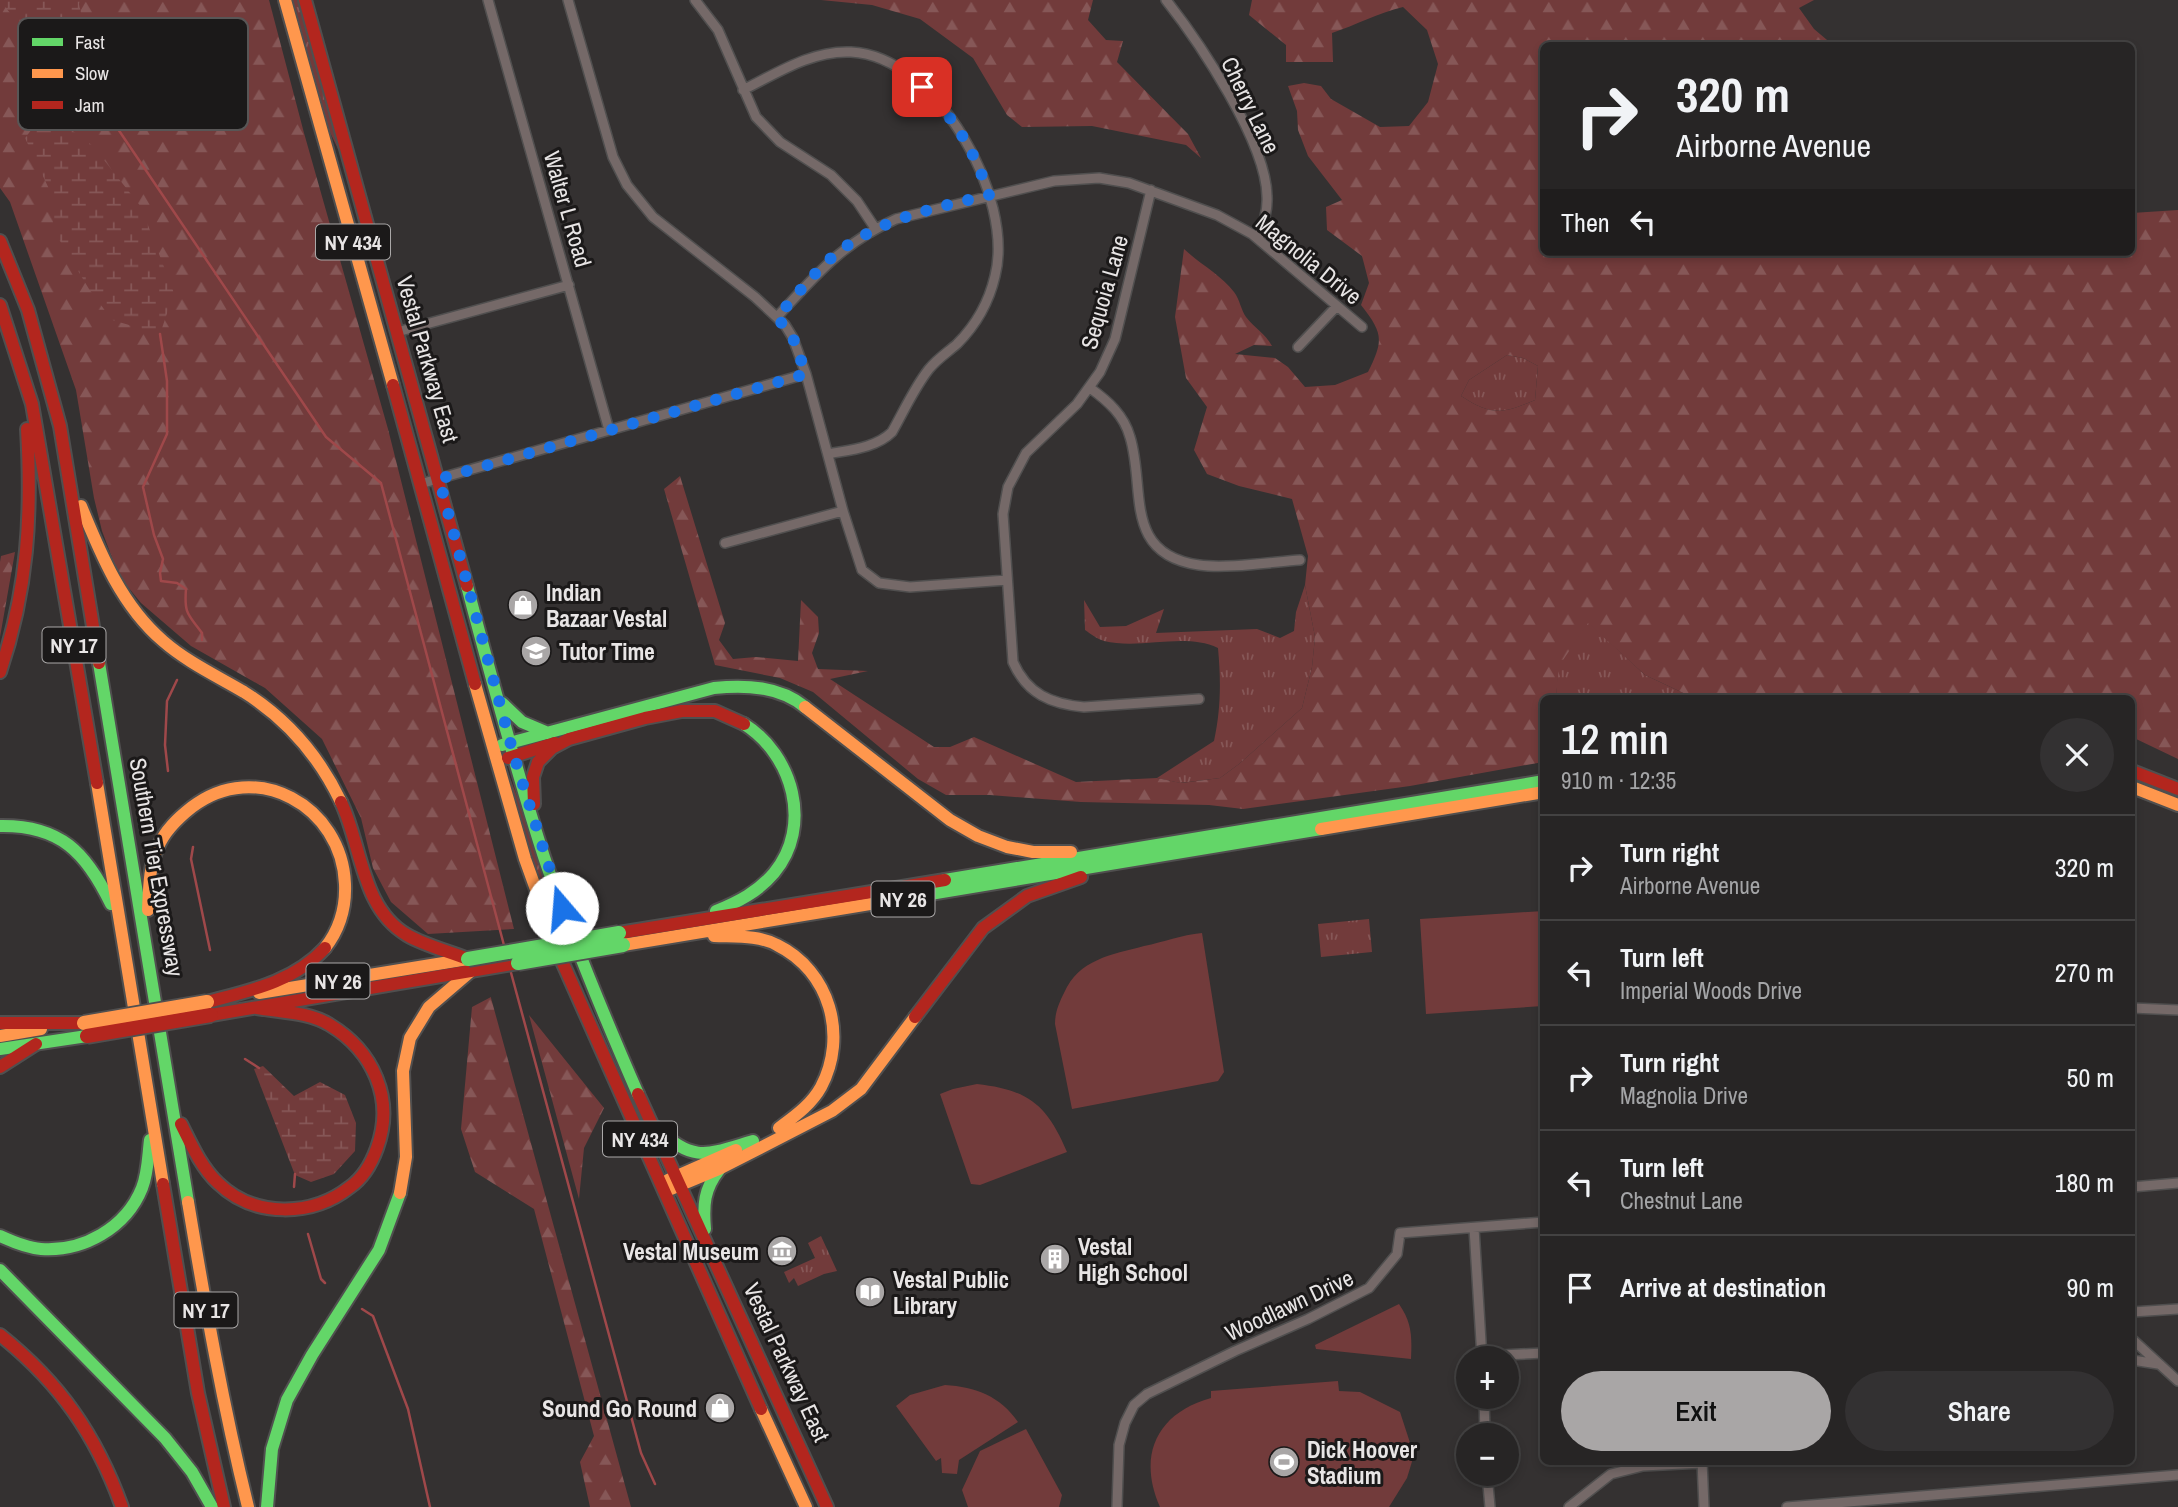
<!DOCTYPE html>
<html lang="en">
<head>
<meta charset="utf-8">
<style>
  :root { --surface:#272525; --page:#333132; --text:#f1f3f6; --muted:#a4a5a7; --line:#434242; --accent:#a9a6a6 }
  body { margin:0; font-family:"Archivo Narrow",sans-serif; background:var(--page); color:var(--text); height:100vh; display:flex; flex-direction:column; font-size:26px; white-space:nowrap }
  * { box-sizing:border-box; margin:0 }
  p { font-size:23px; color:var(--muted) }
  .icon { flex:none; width:38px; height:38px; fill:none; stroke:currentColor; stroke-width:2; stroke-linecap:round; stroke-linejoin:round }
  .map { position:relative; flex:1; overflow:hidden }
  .sheet { position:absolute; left:1540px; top:695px; width:595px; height:770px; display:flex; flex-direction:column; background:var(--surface); border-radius:10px; box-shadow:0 4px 10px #0003,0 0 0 2px var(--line) }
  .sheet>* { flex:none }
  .banner { position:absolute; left:1540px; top:42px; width:595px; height:214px; border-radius:10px; box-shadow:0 4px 10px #0003,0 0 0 2px var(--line); background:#272525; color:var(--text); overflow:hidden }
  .fabs { position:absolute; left:1456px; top:1346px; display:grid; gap:14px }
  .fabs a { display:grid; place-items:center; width:63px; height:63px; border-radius:50%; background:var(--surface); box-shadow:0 4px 10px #0003,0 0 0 2px var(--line); font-size:35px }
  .pin { position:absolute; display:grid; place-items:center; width:60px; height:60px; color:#fff; margin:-30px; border-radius:14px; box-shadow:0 4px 10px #0006 }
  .me { position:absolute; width:77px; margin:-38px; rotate:342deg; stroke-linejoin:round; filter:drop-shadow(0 0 5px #0008) }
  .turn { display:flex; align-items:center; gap:24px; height:147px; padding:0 21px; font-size:32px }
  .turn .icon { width:91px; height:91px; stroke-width:2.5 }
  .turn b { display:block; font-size:49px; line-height:60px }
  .then { display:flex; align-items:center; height:66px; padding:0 21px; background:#0003; gap:14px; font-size:26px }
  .round { display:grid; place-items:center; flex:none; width:74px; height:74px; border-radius:37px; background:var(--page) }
  .summary { display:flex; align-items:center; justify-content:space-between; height:119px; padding:0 21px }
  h1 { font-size:42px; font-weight:600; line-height:52px }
  .cta { display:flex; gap:14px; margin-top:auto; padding:14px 21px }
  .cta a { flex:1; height:80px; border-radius:42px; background:var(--accent); color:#111; font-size:28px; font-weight:600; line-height:80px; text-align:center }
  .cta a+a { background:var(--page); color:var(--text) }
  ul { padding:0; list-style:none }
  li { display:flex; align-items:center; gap:21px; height:105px; padding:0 21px; border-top:2px solid var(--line) }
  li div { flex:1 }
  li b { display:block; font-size:26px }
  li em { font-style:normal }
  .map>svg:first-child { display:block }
  .grass { fill:url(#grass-tufts) }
  .forest { fill:url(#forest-firs); fill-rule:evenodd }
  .wetland { fill:url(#wetland-marsh) }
  .pitch { fill:#723b3b }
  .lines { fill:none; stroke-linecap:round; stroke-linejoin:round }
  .stream { stroke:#9f484a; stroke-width:2.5 }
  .street-casing { stroke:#504f4f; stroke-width:12 }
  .fast-casing { stroke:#504f4f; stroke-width:16 }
  .slow-casing { stroke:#504f4f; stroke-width:16 }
  .jam-casing { stroke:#504f4f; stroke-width:16 }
  .street { stroke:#756968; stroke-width:9 }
  .fast { stroke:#63d668; stroke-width:12 }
  .slow { stroke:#ff974d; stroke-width:12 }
  .jam { stroke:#b3261e; stroke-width:12 }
  .fast-bridge-casing { stroke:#504f4f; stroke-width:18; stroke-linecap:butt }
  .slow-bridge-casing { stroke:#504f4f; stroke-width:18; stroke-linecap:butt }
  .jam-bridge-casing { stroke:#504f4f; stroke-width:18; stroke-linecap:butt }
  .fast-bridge { stroke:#63d668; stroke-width:14 }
  .slow-bridge { stroke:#ff974d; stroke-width:14 }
  .jam-bridge { stroke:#b3261e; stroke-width:14 }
  .route { stroke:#1a73e8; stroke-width:12; stroke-dasharray:0 21.6 }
  .labels { text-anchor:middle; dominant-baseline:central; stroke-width:6; stroke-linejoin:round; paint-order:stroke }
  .shield { fill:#1b1919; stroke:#aaa8a8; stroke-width:2 }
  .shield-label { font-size:21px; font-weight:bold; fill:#e8e5e5 }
  .street-label { font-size:23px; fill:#e8e5e5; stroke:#1b1919 }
  .poi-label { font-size:23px; font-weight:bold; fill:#e8e5e5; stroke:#1b1919; text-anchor:start }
  .key { fill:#1b1919; stroke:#585656; stroke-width:2 }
  .key-label { font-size:19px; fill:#e8e5e5 }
</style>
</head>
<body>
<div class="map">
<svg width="2178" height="1507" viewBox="0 0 2178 1507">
  <defs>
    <pattern id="grass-tufts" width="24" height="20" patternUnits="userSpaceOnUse" patternTransform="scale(1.75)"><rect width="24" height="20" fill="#723b3b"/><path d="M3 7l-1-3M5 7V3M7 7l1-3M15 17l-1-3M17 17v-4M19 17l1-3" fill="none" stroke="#865757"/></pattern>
    <pattern id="forest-firs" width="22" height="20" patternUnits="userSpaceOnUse" patternTransform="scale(1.75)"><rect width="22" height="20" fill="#723b3b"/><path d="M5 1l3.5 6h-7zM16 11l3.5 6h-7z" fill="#865757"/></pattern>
    <pattern id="wetland-marsh" width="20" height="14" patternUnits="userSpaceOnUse" patternTransform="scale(1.75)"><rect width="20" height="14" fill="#723b3b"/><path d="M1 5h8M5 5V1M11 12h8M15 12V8" fill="none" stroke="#865757"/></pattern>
  </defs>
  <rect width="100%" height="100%" fill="#343131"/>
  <path class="grass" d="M291 0H298L339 151 324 120Z
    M1507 355 1523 358 1538 366 1535 400C1502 414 1492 416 1461 396L1469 380Z
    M1305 585 1315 637 1312 667 1302 708 1239 764 1220 778 1180 783 1157 778 1214 741C1221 709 1221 680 1218 648 1184 632 1141 650 1104 641 1097 639 1091 634 1085 630L1084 600 1100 627 1126 626 1164 609 1156 633 1257 629 1280 638 1294 631 1296 612Z
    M1588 622 1645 675 1694 698H1556L1558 666Z
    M505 765 519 801 551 904 548 910Z
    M1369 919 1372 952 1321 957 1318 924Z
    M821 1236 837 1271 824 1274 798 1286 794 1278 789 1283 784 1272 815 1258 808 1243Z"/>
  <path class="forest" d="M0 0H269L304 133 388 429 514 929 428 934 391 902 373 868 361 818 322 739 265 688 191 646 141 603 119 576 102 531 94 498 76 390 10 202 0 188Z
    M821 0H1093L1088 20 1106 40 1123 41 1117 62 1188 134 1201 158 1186 145 1092 126 1022 127 1007 115 973 58 920 19 872 5Z
    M1252 0H1814L1799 8 1814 29 1833 45 1544 46V252H2132V213L2178 210V759L2132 737V698H1694L1645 675 1588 623 1559 666 1556 698H1544L1543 762 1410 786 1243 809 1209 805 1081 802 990 795H946L918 779 813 692 780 678 715 665 664 489 680 476 725 623 719 640 733 659 756 657 798 661 801 600 818 617 819 633 812 653 818 669 868 671 830 679 934 747H950L974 737 1076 782 1157 778 1181 783 1220 778 1239 764 1302 708 1312 667 1315 637 1305 585 1308 556 1292 499 1239 486 1207 474 1194 450 1207 407 1186 378 1175 317 1184 249C1200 264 1221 275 1234 292 1240 300 1241 310 1246 317 1254 328 1265 333 1272 346L1254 345 1235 354 1275 358 1288 367 1305 387 1335 385 1368 372C1384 340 1383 333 1361 305L1369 283 1362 256 1327 230 1326 207 1342 200 1308 156 1298 130 1297 111 1288 86 1304 83 1321 86 1331 99 1380 127 1409 126 1428 102 1438 64 1427 30 1403 7C1378 13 1356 25 1332 33L1333 62H1286V45L1249 15ZM1507 355 1523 358 1538 366 1535 400C1502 414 1492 416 1461 396L1469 380Z
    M15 552 0 637V562L1 556Z
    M491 997V998L631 1507H590L580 1462 594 1436 534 1209 475 1172 461 1129 472 1007Z
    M529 1015 604 1108 584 1148 579 1199Z"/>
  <path class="wetland" d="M0 0H80L79 4 92 61 111 91 86 112Z
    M46 111 93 146 141 207 174 293 160 334 112 320 89 289 54 231 50 191 25 138Z
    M263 1066 294 1096 320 1082 345 1095 356 1123 355 1151 334 1174 311 1182 295 1175 254 1069Z"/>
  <path class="pitch" d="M1543 911V1006L1426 1014 1420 919Z
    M1202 933 1224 1072 1218 1081 1072 1109 1055 1024C1055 1012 1059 1003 1064 993 1079 959 1111 955 1144 946 1164 942 1181 935 1202 933Z
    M977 1084C1029 1090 1047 1105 1067 1152L980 1185 971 1184 940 1094 953 1089Z
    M1399 1304C1412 1323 1412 1336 1411 1359L1316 1349 1315 1345Z
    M1338 1381 1339 1391 1360 1392 1400 1412 1414 1455 1407 1478 1389 1507H1160C1137 1455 1157 1413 1211 1398V1391Z
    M945 1385C976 1387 1000 1396 1018 1422L959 1460 957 1474 942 1473 941 1458 936 1461 896 1406 910 1395Z
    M1026 1429 1062 1495 1059 1507H968L962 1490 980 1451Z"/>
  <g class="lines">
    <path class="stream" d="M95 95 326 437 381 483 505 949
      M160 334 167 381V434L143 487 154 535 163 559 160 573 161 581 177 583 186 589C184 614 188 614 202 633V640
      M168 771 165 745 167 701 177 680
      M193 847 191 859 210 950
      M510 969 641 1453 655 1484
      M245 1059 259 1068
      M294 1187 295 1174
      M308 1234 321 1279 325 1283
      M362 1309 373 1316 408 1409 430 1507"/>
    <g class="street-casing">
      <path id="street" d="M488 0 609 430
        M568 0 613 157 627 185 653 217 755 297 785 325 793 338 806 374 843 511 862 570 879 583 910 587 1007 580
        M695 0 718 30 756 117 780 142 831 175 857 201 875 228
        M1166 0C1200 43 1266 142 1267 196 1268 211 1263 225 1258 238
        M743 90C777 73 812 50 851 52 937 56 1015 198 995 276 989 302 976 325 957 344 948 352 937 359 929 369 914 388 904 411 892 432 876 448 849 450 828 454
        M1151 190 1115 339 1100 372 1077 404 1026 453 1008 487 1003 514 1013 662C1027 694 1051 704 1084 707L1199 699
        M777 317C816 275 842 243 896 219L1054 181 1099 178 1129 183 1217 215 1252 234 1362 327
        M397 332 569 285
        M1298 347 1337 306
        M1090 388C1108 401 1124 415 1130 437 1146 488 1122 554 1199 565 1226 569 1272 562 1300 560
        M420 484 806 374
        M725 543 843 511
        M2132 1008 2178 1010
        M2132 1187 2178 1183
        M1474 1228 1482 1358
        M2132 1312 2178 1309
        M2132 1339 2178 1381
        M1482 1356 1544 1353
        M2132 1360 2158 1364
        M1484 1396 1485 1435
        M1702 1461 1704 1507
        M1487 1474 1490 1507
        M1117 1507 1119 1445 1125 1423 1134 1405 1147 1394 1235 1351 1308 1319 1369 1288 1397 1254 1400 1233 1544 1222
        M1569 1507 1611 1474 1643 1466 1702 1463
        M1787 1507 2178 1475"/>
    </g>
    <g class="fast-casing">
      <path id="fast" d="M467 586C491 677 515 767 544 857 571 937 604 1016 638 1094
        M99 663 188 1202
        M502 703 522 722 548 733
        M502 745 714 688C746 685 779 686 805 707
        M0 826C60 825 86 852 111 904
        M945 880 1544 781
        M888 901 1321 829
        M716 911C738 902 758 892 774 873 813 826 793 755 744 724
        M0 1049 87 1036
        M657 1128C693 1164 709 1154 753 1141
        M705 1229C703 1205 704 1189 719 1170
        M0 1236C13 1242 27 1248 41 1249 83 1252 126 1228 142 1188 148 1173 148 1156 150 1140
        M0 1270 165 1438 192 1472 212 1507
        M267 1507 272 1449 287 1400 312 1355 379 1250 400 1193"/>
    </g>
    <g class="slow-casing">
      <path id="slow" d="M285 0 393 385
        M81 506C101 555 122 606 163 641 187 662 217 676 244 692 287 719 319 756 341 802
        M475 684 525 859 561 959
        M805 707 950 820 978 836 1007 847 1033 852H1071
        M97 783 163 1184
        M2132 787 2178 805
        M1321 829 1544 792
        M148 910C149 889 149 866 158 847 165 830 178 818 192 807 256 758 342 806 345 884 346 908 340 929 325 948
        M714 936C734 937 759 935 777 945 830 971 848 1036 821 1087 811 1105 795 1116 779 1128
        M623 945 888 901
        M259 993 468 959
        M0 1036 41 1029
        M668 1180 736 1150
        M671 1189 719 1169 832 1111 861 1089 915 1017
        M400 1193 406 1157 403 1071 410 1038 429 1007 471 971
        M188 1202C205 1304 223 1406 248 1507
        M761 1409 806 1507"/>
    </g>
    <g class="jam-casing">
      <path id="jam" d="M305 0 467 586
        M0 241 28 310 60 426 99 663
        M0 305 32 404 97 783
        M393 385 475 684
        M0 672C28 589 32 515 27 429
        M508 758 555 743
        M2132 771 2178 789
        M341 802C362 846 361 908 407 935 426 946 448 951 468 959
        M534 804 533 777 538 762 552 748 569 739 645 718 682 711H715L744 724
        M619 933 945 880
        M561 959 761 1409
        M207 1002C249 991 294 982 325 948
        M211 1015 518 963
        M915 1017 983 928 1027 896 1081 877
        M0 1023H84
        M0 1067 36 1044
        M638 1094 827 1507
        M181 1124C191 1144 201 1167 218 1183 254 1218 312 1217 350 1187 363 1178 372 1162 377 1148 395 1099 373 1051 330 1025 309 1012 281 1012 257 1008
        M163 1184 198 1393 224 1507
        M0 1335C60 1383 96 1435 122 1507"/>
    </g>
    <use href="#street" class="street"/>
    <use href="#fast" class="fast"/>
    <use href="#slow" class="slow"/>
    <use href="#jam" class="jam"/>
    <g class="fast-bridge-casing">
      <path id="fast-bridge" d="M468 959 619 933
        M518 963 623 945"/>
    </g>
    <g class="slow-bridge-casing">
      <path id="slow-bridge" d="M84 1023 207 1002"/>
    </g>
    <g class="jam-bridge-casing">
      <path id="jam-bridge" d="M87 1036 211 1015"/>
    </g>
    <use href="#fast-bridge" class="fast-bridge"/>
    <use href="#slow-bridge" class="slow-bridge"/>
    <use href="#jam-bridge" class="jam-bridge"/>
  </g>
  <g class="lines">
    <path class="route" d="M562 908 514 756 439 479 806 374 793 338 777 317C796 296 815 271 837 253 882 218 935 208 989 195 975 152 955 118 922 87"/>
  </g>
  <defs>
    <g id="shop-disc" transform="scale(1.575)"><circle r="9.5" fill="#a9a6a6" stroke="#1b1919"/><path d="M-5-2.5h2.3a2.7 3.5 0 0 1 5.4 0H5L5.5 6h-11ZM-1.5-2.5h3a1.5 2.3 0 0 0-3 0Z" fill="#fff"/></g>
    <g id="school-disc" transform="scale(1.575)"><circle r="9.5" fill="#a9a6a6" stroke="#1b1919"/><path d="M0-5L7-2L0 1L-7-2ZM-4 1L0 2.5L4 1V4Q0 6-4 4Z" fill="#fff"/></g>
    <g id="museum-disc" transform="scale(1.575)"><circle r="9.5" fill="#a9a6a6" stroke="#1b1919"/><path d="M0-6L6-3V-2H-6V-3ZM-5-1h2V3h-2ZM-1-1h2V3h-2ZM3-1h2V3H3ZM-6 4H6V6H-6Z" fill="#fff"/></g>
    <g id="building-disc" transform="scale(1.575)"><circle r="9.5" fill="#a9a6a6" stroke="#1b1919"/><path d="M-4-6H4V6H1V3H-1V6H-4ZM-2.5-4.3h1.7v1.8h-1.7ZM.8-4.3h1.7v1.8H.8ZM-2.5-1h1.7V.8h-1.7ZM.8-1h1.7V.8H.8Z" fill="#fff"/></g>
    <g id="library-disc" transform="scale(1.575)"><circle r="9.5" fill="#a9a6a6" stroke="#1b1919"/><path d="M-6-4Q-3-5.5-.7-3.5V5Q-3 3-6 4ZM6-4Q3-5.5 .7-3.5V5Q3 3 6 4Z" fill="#fff"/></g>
    <g id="stadium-disc" transform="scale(1.575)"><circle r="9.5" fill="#a9a6a6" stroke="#1b1919"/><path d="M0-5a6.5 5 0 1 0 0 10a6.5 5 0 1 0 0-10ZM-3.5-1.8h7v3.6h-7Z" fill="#fff"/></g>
  </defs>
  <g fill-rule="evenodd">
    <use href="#shop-disc" x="523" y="605"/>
    <use href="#school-disc" x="536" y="651"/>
    <use href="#museum-disc" x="782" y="1251"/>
    <use href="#building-disc" x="1055" y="1259"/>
    <use href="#library-disc" x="870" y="1292"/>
    <use href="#shop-disc" x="720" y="1408"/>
    <use href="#stadium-disc" x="1284" y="1462"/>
  </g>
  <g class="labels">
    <g class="shield">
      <rect x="316" y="224.5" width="74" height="35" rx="5"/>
      <rect x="42.5" y="627.5" width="63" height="35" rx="5"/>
      <rect x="871.5" y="881.5" width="63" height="35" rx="5"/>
      <rect x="306.5" y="963.5" width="63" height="35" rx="5"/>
      <rect x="603" y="1121.5" width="74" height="35" rx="5"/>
      <rect x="174.5" y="1292.5" width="63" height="35" rx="5"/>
    </g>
    <g class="shield-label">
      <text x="353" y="242">NY 434</text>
      <text x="74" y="645">NY 17</text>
      <text x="903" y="899">NY 26</text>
      <text x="338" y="981">NY 26</text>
      <text x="640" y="1139">NY 434</text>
      <text x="206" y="1310">NY 17</text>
    </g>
    <g class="street-label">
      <text transform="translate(1251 105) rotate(64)">Cherry Lane</text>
      <text transform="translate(568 209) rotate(74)">Walter L Road</text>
      <text transform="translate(1309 259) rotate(39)">Magnolia Drive</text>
      <text transform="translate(1104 292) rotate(-74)">Sequoia Lane</text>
      <text transform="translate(428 359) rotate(74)">Vestal Parkway East</text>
      <text transform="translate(157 867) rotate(80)">Southern Tier Expressway</text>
      <text transform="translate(1289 1305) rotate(-25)">Woodlawn Drive</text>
      <text transform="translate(787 1362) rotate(65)">Vestal Parkway East</text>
    </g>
    <g class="poi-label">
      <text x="546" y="592">Indian<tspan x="546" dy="26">Bazaar Vestal</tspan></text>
      <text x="559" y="651">Tutor Time</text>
      <text x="1078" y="1246">Vestal<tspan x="1078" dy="26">High School</tspan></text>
      <text x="759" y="1251" text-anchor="end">Vestal Museum</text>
      <text x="893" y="1279">Vestal Public<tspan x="893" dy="26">Library</tspan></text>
      <text x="697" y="1408" text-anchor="end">Sound Go Round</text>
      <text x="1307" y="1449">Dick Hoover<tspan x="1307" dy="26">Stadium</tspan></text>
    </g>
  </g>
  <rect x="18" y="18" width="230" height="112" rx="10" class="key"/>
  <rect x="32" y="38" width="31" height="8" fill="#63d668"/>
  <rect x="32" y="69" width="31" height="9" fill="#ff974d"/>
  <rect x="32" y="101" width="31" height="8" fill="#b3261e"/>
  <g class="key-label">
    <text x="75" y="49">Fast</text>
    <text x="75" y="80">Slow</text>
    <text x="75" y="112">Jam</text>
  </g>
</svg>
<div class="fabs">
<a>+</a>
<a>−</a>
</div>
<div class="pin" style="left:922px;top:87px;background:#d93025"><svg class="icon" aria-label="arrive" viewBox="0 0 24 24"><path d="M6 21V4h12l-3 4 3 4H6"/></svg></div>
<svg class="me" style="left:562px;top:908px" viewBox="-20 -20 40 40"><circle r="19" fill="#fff"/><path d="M0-13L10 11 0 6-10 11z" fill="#1a73e8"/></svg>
<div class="banner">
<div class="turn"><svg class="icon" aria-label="right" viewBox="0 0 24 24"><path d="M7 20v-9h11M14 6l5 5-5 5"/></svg><div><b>320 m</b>Airborne Avenue</div></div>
<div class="then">Then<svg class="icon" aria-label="left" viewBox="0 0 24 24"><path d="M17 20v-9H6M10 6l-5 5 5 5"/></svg></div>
</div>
<section class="sheet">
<div class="summary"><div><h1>12 min</h1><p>910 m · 12:35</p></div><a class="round"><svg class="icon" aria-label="close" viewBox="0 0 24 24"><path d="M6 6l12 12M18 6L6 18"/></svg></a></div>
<ul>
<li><svg class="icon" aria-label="right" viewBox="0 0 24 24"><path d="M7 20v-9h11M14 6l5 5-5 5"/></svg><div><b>Turn right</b><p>Airborne Avenue</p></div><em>320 m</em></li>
<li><svg class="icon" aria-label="left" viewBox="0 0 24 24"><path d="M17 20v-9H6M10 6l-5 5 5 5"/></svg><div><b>Turn left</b><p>Imperial Woods Drive</p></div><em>270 m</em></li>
<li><svg class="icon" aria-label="right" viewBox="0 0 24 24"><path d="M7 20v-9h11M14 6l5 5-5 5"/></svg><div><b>Turn right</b><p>Magnolia Drive</p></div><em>50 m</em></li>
<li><svg class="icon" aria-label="left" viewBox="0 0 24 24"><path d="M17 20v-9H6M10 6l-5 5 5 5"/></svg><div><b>Turn left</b><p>Chestnut Lane</p></div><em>180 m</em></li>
<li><svg class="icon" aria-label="arrive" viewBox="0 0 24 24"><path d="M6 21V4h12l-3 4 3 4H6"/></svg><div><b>Arrive at destination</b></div><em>90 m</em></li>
</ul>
<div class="cta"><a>Exit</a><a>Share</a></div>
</section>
</div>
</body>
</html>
